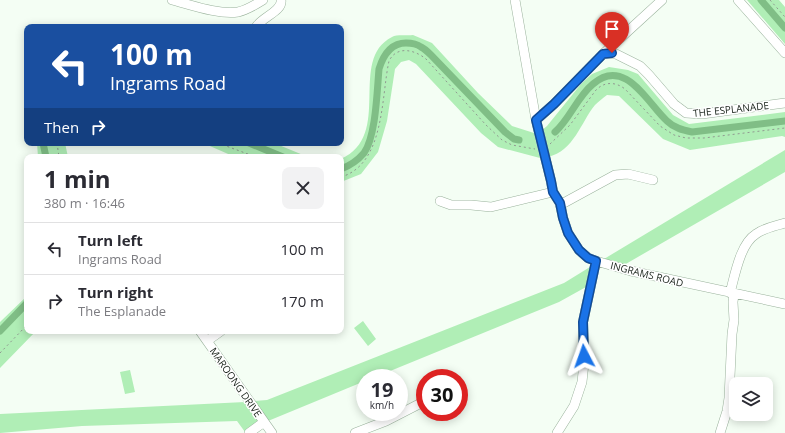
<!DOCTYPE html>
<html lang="en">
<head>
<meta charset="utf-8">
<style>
  :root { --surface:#fff; --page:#f2f2f3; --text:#2b2b33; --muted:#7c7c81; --line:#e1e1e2 }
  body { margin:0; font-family:"Open Sans",sans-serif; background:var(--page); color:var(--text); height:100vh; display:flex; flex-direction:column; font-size:15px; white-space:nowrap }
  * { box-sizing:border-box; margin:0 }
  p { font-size:13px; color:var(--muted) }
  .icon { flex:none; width:22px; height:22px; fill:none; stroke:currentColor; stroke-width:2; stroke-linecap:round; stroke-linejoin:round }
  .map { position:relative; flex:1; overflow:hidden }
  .drawer { position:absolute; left:24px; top:154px; width:320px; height:180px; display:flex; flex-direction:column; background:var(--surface); border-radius:8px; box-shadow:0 2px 10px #0003 }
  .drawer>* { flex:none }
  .hud { position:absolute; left:24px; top:24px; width:320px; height:122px; border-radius:8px; box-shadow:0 2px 10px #0003; background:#1a4fa0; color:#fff; overflow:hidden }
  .buttons { position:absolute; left:729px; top:377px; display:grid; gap:8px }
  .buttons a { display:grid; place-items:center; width:44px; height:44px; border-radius:8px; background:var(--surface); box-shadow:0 2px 10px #0003; font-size:20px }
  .speed { position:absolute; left:356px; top:369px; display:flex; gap:8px; font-size:20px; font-weight:700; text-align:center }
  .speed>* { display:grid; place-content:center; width:52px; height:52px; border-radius:50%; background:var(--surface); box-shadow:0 2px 10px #0003; line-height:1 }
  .speed small { font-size:10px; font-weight:400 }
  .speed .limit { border:6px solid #d22; background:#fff; color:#111 }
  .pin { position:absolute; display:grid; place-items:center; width:34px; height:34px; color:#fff; margin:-41px -17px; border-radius:50% 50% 50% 0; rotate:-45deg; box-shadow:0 0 4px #0007 }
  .pin .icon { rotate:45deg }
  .me { position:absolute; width:44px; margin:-22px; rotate:356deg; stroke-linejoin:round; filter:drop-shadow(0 0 3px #0008) }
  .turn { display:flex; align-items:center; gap:14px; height:84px; padding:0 20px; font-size:18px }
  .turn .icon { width:52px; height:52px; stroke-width:2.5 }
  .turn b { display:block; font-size:28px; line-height:34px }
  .then { display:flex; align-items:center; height:38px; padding:0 20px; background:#0003; gap:8px; font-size:15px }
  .round { display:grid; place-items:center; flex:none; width:42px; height:42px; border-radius:8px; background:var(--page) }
  .headline { display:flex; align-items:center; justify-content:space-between; height:68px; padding:0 20px }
  h1 { font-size:24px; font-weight:700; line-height:30px }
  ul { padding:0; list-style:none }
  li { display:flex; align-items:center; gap:12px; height:52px; padding:0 20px; border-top:1px solid var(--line) }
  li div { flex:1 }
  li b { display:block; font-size:15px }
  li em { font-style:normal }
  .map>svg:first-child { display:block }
  .green { fill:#b0eeb6 }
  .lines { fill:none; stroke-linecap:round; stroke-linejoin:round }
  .canal { stroke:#80be86; stroke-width:7 }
  .minor-casing { stroke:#9ab29c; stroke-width:10 }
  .path { stroke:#909990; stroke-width:1; stroke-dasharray:2 3; stroke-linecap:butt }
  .minor { stroke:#fff; stroke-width:9 }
  .route-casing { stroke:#114b97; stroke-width:10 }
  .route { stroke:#1a73e8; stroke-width:7 }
  .labels { text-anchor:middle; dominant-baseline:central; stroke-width:3; stroke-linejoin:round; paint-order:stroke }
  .street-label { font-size:10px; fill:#1a231b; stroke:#fff }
</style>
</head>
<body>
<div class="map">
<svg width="785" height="433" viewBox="0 0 785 433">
  <rect width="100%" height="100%" fill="#f4fef4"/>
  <path class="green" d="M747 0H779L785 7V44Z
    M413 35 432 43 478 93 512 126 534 133 540 158 498 147 481 133 416 64 409 60 401 62 395 69 387 121 378 152 361 174 341 182V159C394 135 347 60 392 37 397 34 407 36 413 35Z
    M609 67 628 70 638 74 673 115 689 124 785 112V137L782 136 690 150 663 139 619 96 607 95C603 98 599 101 595 105 581 122 574 151 548 157L541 131 547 126 581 84 592 74Z
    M37 143H65L68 157H38Z
    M203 143H274L308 157H235Z
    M785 150V172L624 265 604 259Z
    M590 267 586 287 559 302 373 378H365V381L268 421 254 401 267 400 564 283Z
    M27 296V331H36L0 368V322Z
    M363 321 376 339 368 346 354 328Z
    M130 370 135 392 125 394 120 372Z
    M245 402 257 418V425L245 432 237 421 82 426 0 433V414Z"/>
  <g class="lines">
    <path class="canal" d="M761 0 785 28
      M555 132C570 119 577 97 593 84 625 56 648 104 667 121 674 128 683 130 692 132L785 121
      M43 143 46 157
      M249 143 283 157
      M341 169C349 166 358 160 364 153 376 136 377 91 379 69 383 56 390 43 406 43 411 43 417 44 421 47 425 49 428 52 431 55L505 132 514 139 519 140
      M0 331 27 303"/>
    <g class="minor-casing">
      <path id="minor" d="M172 0C191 5 219 15 238 12 247 10 255 5 263 0
        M515 0 536 120 551 181 553 192 560 203 563 218 568 233 579 250 588 258 596 261 631 271 785 304
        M738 0 785 53
        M256 27C262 17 283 11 281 0
        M603 54H616L640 66 649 75 674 104 686 113 702 114 785 103
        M536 120 554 104 603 54 662 0
        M440 201 451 205H471L491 207 553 192
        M560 205 615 175 628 174 653 180
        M730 293C735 275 740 244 756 234 764 228 775 226 785 223
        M200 331 272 433
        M207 341 221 331
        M249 433 264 422
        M355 433 386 421 423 402
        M557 433 574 406 582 382 584 363 583 322 596 261
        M720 433 727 411 729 398 732 334 734 320 733 302 734 294"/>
    </g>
    <path class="path" d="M770 0 785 17
      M57 143 59 157
      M218 143 256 157
      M550 144 570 125 596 90C605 81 616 82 625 89L660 126 674 135 686 138H704L785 128
      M341 177C385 164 381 97 389 61 397 45 415 50 426 59L486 125 502 140 512 145 535 149
      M0 353 27 325"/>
    <use href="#minor" class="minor"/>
  </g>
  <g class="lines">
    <g class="route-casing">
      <path id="route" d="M584 356 583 322 596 261 588 258 579 250 568 233 563 218 560 203 553 192 551 181 536 120 554 104 603 54 612 53"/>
    </g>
    <use href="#route" class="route"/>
  </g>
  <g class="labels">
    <g class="street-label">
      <text transform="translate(731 109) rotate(-6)">THE ESPLANADE</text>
      <text transform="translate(647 274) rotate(14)">INGRAMS ROAD</text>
      <text transform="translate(236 382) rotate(55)">MAROONG DRIVE</text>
    </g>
  </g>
</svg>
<div class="buttons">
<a><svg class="icon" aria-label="layers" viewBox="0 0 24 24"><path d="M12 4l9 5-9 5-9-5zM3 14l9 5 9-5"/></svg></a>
</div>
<div class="speed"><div>19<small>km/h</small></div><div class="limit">30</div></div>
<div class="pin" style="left:612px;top:53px;background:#d93025"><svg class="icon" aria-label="arrive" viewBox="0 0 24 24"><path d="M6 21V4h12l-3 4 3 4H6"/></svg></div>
<svg class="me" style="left:584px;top:356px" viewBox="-20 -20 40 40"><path d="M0-17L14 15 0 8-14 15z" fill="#1a73e8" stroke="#fff" stroke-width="4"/></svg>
<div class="hud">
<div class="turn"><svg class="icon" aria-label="left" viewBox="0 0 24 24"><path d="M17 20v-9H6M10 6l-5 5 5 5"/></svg><div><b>100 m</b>Ingrams Road</div></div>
<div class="then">Then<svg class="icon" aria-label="right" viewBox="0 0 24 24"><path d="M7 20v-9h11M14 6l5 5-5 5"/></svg></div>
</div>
<section class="drawer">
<div class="headline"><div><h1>1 min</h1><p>380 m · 16:46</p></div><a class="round"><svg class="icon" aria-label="close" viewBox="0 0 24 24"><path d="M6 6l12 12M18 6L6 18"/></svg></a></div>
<ul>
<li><svg class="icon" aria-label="left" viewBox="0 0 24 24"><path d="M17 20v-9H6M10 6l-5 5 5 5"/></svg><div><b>Turn left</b><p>Ingrams Road</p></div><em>100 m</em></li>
<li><svg class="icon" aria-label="right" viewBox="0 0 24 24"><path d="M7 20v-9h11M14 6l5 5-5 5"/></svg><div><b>Turn right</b><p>The Esplanade</p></div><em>170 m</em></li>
</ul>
</section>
</div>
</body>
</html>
